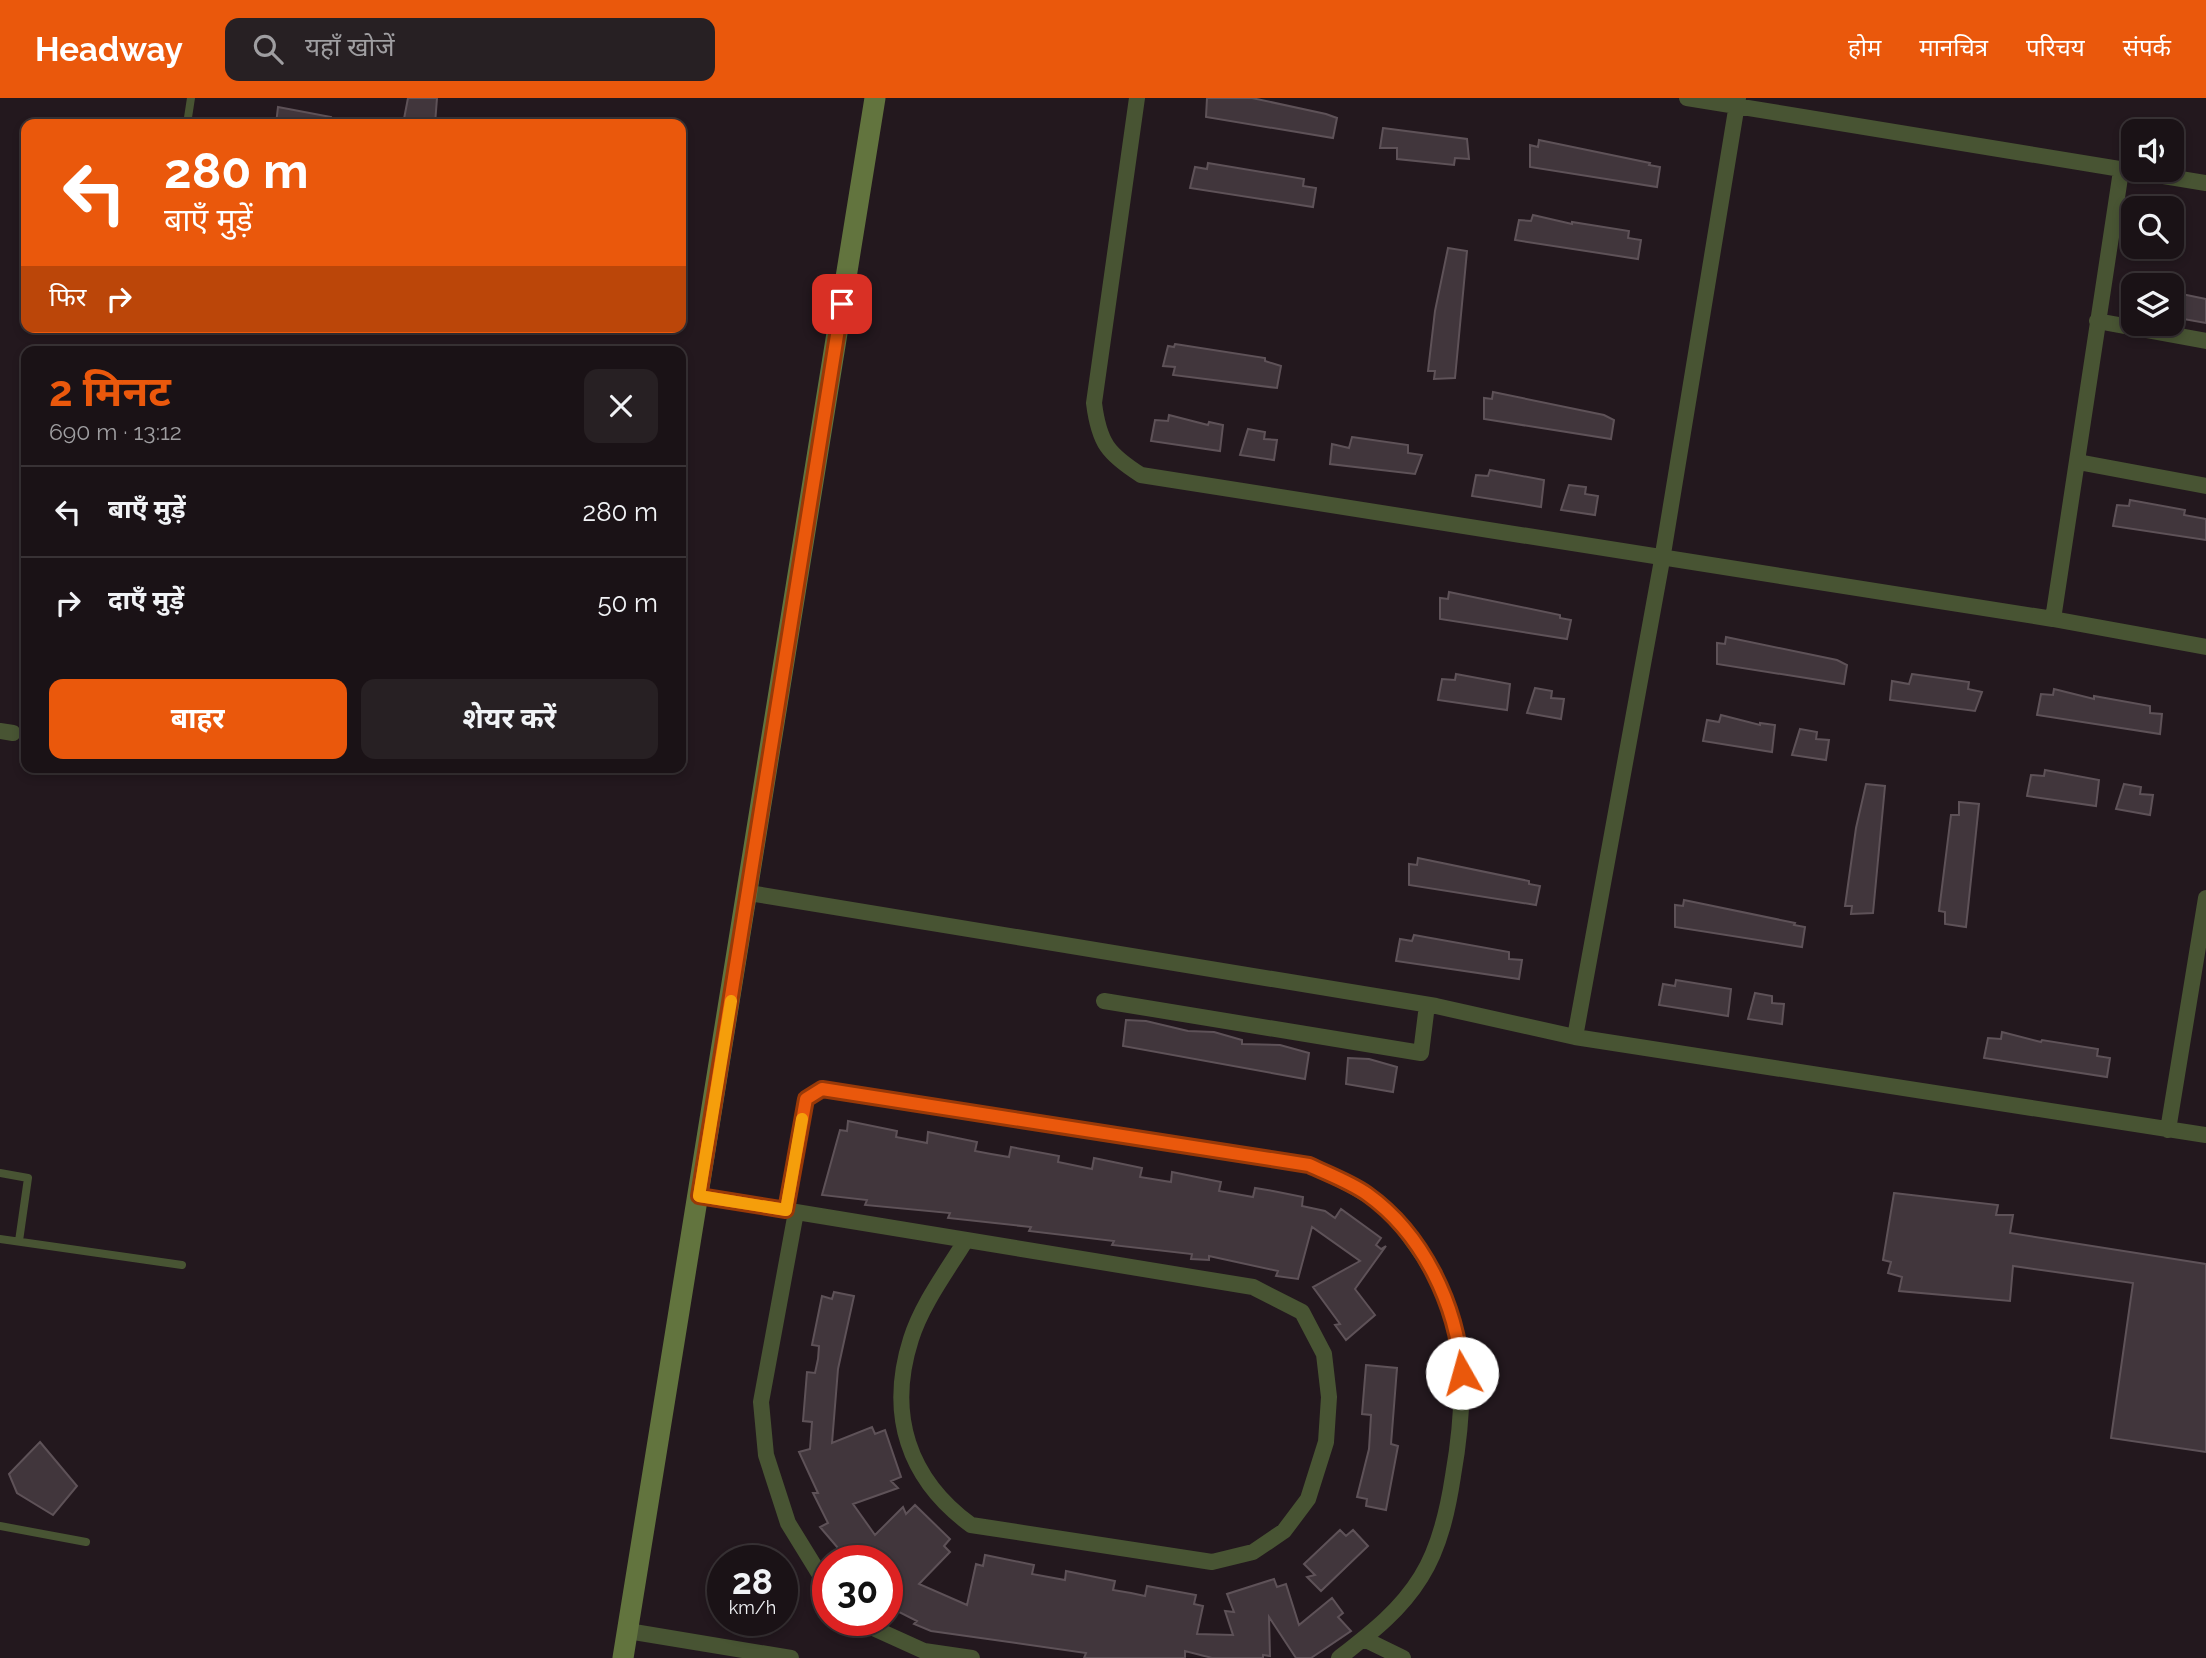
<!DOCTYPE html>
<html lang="hi">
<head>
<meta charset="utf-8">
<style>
  :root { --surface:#1a1216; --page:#272023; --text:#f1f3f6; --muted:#9f9ea1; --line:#383235; --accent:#ea580c }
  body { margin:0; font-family:Raleway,"Noto Sans Devanagari",sans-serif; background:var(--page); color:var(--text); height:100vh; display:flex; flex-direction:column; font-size:26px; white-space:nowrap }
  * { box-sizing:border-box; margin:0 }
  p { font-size:23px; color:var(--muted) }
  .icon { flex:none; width:38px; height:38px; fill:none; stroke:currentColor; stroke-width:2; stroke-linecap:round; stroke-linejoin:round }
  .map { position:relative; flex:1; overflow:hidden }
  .side { position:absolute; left:21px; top:248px; width:665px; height:427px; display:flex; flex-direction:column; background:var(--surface); border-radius:14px; box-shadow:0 4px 10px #0003,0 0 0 2px var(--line) }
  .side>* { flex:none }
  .top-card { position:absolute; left:21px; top:21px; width:665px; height:214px; border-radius:14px; box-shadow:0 4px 10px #0003,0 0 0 2px var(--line); background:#ea580c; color:#fff; overflow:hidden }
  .fabs { position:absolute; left:2121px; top:21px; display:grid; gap:14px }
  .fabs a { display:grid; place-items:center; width:63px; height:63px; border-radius:14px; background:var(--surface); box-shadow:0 4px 10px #0003,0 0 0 2px var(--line); font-size:35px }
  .speed { position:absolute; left:707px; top:1447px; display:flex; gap:14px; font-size:35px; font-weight:700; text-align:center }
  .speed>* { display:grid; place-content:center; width:91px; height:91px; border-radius:50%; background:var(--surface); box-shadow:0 4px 10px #0003,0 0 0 2px var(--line); line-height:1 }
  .speed small { font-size:18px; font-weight:400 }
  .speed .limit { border:10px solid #d22; background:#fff; color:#111 }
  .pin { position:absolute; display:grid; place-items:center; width:60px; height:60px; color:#fff; margin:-30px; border-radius:14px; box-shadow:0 4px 10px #0006 }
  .me { position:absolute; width:77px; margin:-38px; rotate:353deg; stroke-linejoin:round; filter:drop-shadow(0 0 5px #0008) }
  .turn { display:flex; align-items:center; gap:24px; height:147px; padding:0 28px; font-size:32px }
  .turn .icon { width:91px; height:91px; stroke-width:2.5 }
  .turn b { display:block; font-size:49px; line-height:60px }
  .then { display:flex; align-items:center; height:66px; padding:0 28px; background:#0003; gap:14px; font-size:26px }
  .round { display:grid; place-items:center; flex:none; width:74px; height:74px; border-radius:14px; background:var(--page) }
  .overview { display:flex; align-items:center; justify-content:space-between; height:119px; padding:0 28px }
  h1 { font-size:42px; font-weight:700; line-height:52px; color:var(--accent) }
  .cta { display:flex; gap:14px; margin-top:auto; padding:14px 28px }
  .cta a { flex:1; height:80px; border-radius:14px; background:var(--accent); color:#fff; font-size:28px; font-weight:700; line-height:80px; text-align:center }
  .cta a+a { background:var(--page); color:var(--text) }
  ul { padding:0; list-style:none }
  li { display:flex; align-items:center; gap:21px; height:91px; padding:0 28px; border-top:2px solid var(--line) }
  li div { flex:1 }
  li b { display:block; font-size:26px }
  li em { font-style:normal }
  header { display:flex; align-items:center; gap:42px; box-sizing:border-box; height:98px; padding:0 35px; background:var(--accent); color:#fff }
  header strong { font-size:33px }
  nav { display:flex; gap:38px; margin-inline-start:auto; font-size:24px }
  .search { width:490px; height:63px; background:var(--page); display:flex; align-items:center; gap:18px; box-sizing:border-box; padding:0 24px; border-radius:14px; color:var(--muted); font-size:26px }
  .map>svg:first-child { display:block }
  .building { fill:#41363c; stroke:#5e5258; stroke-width:2 }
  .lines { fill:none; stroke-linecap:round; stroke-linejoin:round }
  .lane { stroke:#485433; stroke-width:8 }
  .street { stroke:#485433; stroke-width:16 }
  .secondary { stroke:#62743e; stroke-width:21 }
  .route-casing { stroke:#983908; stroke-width:18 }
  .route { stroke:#ea580c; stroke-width:12 }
  .slow { stroke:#f59e0b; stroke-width:12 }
</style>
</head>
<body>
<header>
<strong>Headway</strong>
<div class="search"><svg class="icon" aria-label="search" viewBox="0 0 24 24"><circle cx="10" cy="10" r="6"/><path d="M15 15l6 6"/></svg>यहाँ खोजें</div>
<nav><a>होम</a><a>मानचित्र</a><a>परिचय</a><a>संपर्क</a></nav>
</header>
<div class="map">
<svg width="2206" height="1560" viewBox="0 0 2206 1560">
  <rect width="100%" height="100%" fill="#23181e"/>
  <path class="building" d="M408 0H437L435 26H403Z
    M1207 0H1252L1326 16 1337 20 1333 40 1206 19Z
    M278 9 331 19 330 26H276Z
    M1383 30 1467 41 1469 61 1455 60 1454 67 1397 61V50H1380Z
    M1539 42 1650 65 1649 67 1660 69 1657 89 1530 69V47L1538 49Z
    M1208 65 1304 81 1303 88 1316 90 1313 109 1190 90 1195 69 1207 71Z
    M1533 117 1572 126V124L1629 133 1628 140 1641 142 1638 161 1515 142 1519 122 1531 123Z
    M1448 150 1467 153 1455 280 1434 281 1435 273H1428L1435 213Z
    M2172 194 2206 201V225L2172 219Z
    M1175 246 1265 260V263L1281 268 1277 290 1173 277 1175 269 1163 268 1168 248 1174 249Z
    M1493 294 1604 317 1614 322 1611 341 1484 321V300L1492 301Z
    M1169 317 1208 327 1209 324 1223 327 1220 353 1151 343 1155 322 1168 323Z
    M1248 331 1265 334 1264 341 1277 342 1274 362 1240 357Z
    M1352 339 1408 347V355L1422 357 1415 376 1330 366 1332 346 1349 350Z
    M1490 372 1544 382 1541 409 1472 398 1476 377 1488 378Z
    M1569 387 1586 389 1585 396 1598 398 1595 417 1561 412Z
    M2130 402 2185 412 2184 417 2206 421V442L2113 428 2117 407 2129 408Z
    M1449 494 1560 517V520L1571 522 1567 541 1440 521V500L1448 501Z
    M1726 539 1837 562 1847 567 1844 586 1717 566V545L1725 546Z
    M1456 576 1510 586 1507 612 1438 602 1442 581 1455 582Z
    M1912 576 1969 584 1968 591 1982 594 1975 613 1890 602 1892 583 1909 586Z
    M1535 590 1552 593 1551 600 1564 601 1561 621 1527 615Z
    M2054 591 2094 601V598L2150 608V615L2162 616 2160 636 2037 617 2041 596 2053 597Z
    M1721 617 1760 627V625L1775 627 1772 654 1703 643 1707 622 1719 624Z
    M1800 631 1817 634 1816 641 1829 642 1826 662 1792 657Z
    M2045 672 2099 682 2096 708 2027 698 2031 677 2044 678Z
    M1866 686 1885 688 1873 815 1851 816 1852 808H1845L1856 730Z
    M2124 686 2141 689 2140 696 2153 697 2150 717 2116 711Z
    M1959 704 1979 706 1966 829 1945 826V814L1939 813 1951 717H1959Z
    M1418 760 1529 783V786L1540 788 1536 807 1409 787V766L1417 767Z
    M1684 802 1795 825 1794 827 1805 829 1802 849 1675 829V807L1683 808Z
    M1414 837 1509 854V861L1522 862 1519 881 1396 863 1400 841 1412 843Z
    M1676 882 1731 891 1728 918 1659 907 1663 886 1675 888Z
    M1755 895 1772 898V905L1784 906 1782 926 1748 921Z
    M1126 922 1146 923 1188 933 1214 934 1242 942V946L1280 947 1309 955 1305 981 1123 948Z
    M2002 934 2041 944 2042 942 2098 951 2097 958 2110 960 2107 979 1984 960 1988 940 2001 941Z
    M1348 960 1369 961 1397 969 1393 994 1346 986Z
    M848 1023 897 1033 896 1039 927 1045 928 1034 977 1044 975 1053 991 1056 1009 1059 1011 1049 1059 1058 1058 1064 1092 1071 1094 1060 1142 1070 1140 1079 1171 1084 1172 1074 1221 1084 1219 1093 1253 1099 1255 1090 1273 1093 1303 1099 1302 1108 1325 1113 1335 1120 1341 1111 1381 1140 1376 1147 1381 1151 1386 1148 1355 1191 1375 1217 1346 1242 1335 1227 1340 1226 1313 1189 1360 1163 1312 1129 1298 1181 1276 1178 1278 1173 1209 1158V1162L1191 1161 1192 1156 1112 1147 1114 1143 1029 1133 1031 1129 948 1120 950 1115 865 1107 867 1102 822 1097 840 1032 847 1033Z
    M1894 1095 1998 1107 1996 1117H2013L2010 1135 2206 1166V1354L2111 1340 2133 1185 2013 1168 2010 1203 1899 1193 1902 1179 1888 1175 1891 1164 1883 1162Z
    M834 1194 854 1198 838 1271 832 1345 872 1329 875 1336 885 1332 901 1379 891 1383 898 1390 853 1406 875 1437 903 1409 906 1416 915 1407 950 1441 944 1448 950 1454 919 1486 967 1507 976 1466 983 1468 985 1457 1034 1467 1032 1476 1065 1482 1066 1473 1115 1483 1113 1492 1131 1495 1145 1498 1147 1488 1196 1497 1194 1506 1203 1508 1197 1536 1233 1537 1225 1513 1234 1514 1227 1496 1274 1481 1277 1489 1286 1486 1299 1527 1332 1500 1343 1515 1338 1519 1351 1533 1311 1560H1296L1269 1519 1270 1558 1263 1557V1560H1212L1185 1553V1560H1084L1086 1555 931 1533 914 1526 917 1523 887 1508V1463H849L820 1429 828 1425 813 1395H818L799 1354 810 1351 812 1324 803 1323 807 1274 815 1275 818 1261 819 1248 812 1247 822 1198 832 1201Z
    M1366 1267 1397 1270 1391 1346 1398 1348 1386 1412 1366 1408 1367 1401 1357 1399 1369 1351 1371 1317 1362 1316Z
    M40 1344 77 1388 53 1417 17 1395 9 1376Z
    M1340 1432 1346 1438 1353 1432 1368 1448 1321 1493 1307 1479 1315 1477 1304 1466Z"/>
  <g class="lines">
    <path class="lane" d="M187 26 191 0
      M0 1075 28 1080 19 1143
      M0 1141 182 1167
      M0 1428 86 1444"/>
    <path class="street" d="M1137 0 1094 305C1099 345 1108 356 1141 377L2053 521 2206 549
      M1687 0 2206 85
      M2097 223 2206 243
      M2078 364 2206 388
      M2053 521 2121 73
      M0 633 13 635
      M749 795 1436 908 1575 939 2206 1037
      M1104 903 1421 955 1427 907
      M1575 939 1662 462 1738 0
      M2168 1032 2206 800
      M699 1098 1253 1189 1302 1214 1324 1256 1329 1299 1326 1344 1308 1401 1284 1433 1253 1454 1212 1464 971 1427C908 1381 887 1316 911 1241 922 1206 947 1173 966 1142
      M786 1112 806 1001 822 991 1309 1067C1338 1081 1368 1093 1391 1116 1400 1124 1407 1135 1414 1145 1468 1217 1468 1292 1453 1378 1448 1411 1440 1449 1421 1479 1400 1513 1371 1535 1339 1560
      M796 1114 761 1304 766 1357 788 1425 828 1490
      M864 1522 871 1529 924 1553 972 1560
      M628 1533 791 1560
      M1364 1541 1403 1560"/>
    <path class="secondary" d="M623 1560 875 0"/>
  </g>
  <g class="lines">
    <g class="route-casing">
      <path id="route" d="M842 206 699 1098 786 1112 806 1001 822 991 1309 1067C1328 1076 1350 1084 1367 1096 1423 1136 1457 1207 1462 1275"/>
    </g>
    <use href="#route" class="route"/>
    <path class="slow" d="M731 903 699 1098 786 1112 802 1021"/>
  </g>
</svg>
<div class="fabs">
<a><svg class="icon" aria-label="sound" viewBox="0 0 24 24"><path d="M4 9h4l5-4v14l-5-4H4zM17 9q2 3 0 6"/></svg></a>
<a><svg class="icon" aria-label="search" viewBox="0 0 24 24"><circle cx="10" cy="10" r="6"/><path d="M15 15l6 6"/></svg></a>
<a><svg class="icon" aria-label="layers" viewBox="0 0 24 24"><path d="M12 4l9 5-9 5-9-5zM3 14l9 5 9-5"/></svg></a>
</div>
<div class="speed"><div>28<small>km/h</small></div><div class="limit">30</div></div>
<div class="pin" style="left:842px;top:206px;background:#d93025"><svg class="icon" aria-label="arrive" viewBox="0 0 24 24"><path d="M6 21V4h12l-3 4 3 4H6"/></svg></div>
<svg class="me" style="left:1462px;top:1275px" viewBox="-20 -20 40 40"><circle r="19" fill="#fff"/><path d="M0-13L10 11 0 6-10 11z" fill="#ea580c"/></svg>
<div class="top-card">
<div class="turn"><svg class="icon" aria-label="left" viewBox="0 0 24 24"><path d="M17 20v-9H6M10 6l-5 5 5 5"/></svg><div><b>280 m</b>बाएँ मुड़ें</div></div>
<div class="then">फिर<svg class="icon" aria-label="right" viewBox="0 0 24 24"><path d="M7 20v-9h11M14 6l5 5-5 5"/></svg></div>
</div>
<section class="side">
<div class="overview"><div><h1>2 मिनट</h1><p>690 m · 13:12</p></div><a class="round"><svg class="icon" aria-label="close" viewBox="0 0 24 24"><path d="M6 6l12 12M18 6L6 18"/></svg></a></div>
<ul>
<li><svg class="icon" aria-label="left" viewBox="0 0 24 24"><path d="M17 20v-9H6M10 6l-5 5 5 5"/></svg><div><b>बाएँ मुड़ें</b></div><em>280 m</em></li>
<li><svg class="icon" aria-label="right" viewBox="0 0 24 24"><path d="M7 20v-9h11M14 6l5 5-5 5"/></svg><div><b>दाएँ मुड़ें</b></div><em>50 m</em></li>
</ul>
<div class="cta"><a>बाहर</a><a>शेयर करें</a></div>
</section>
</div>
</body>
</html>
